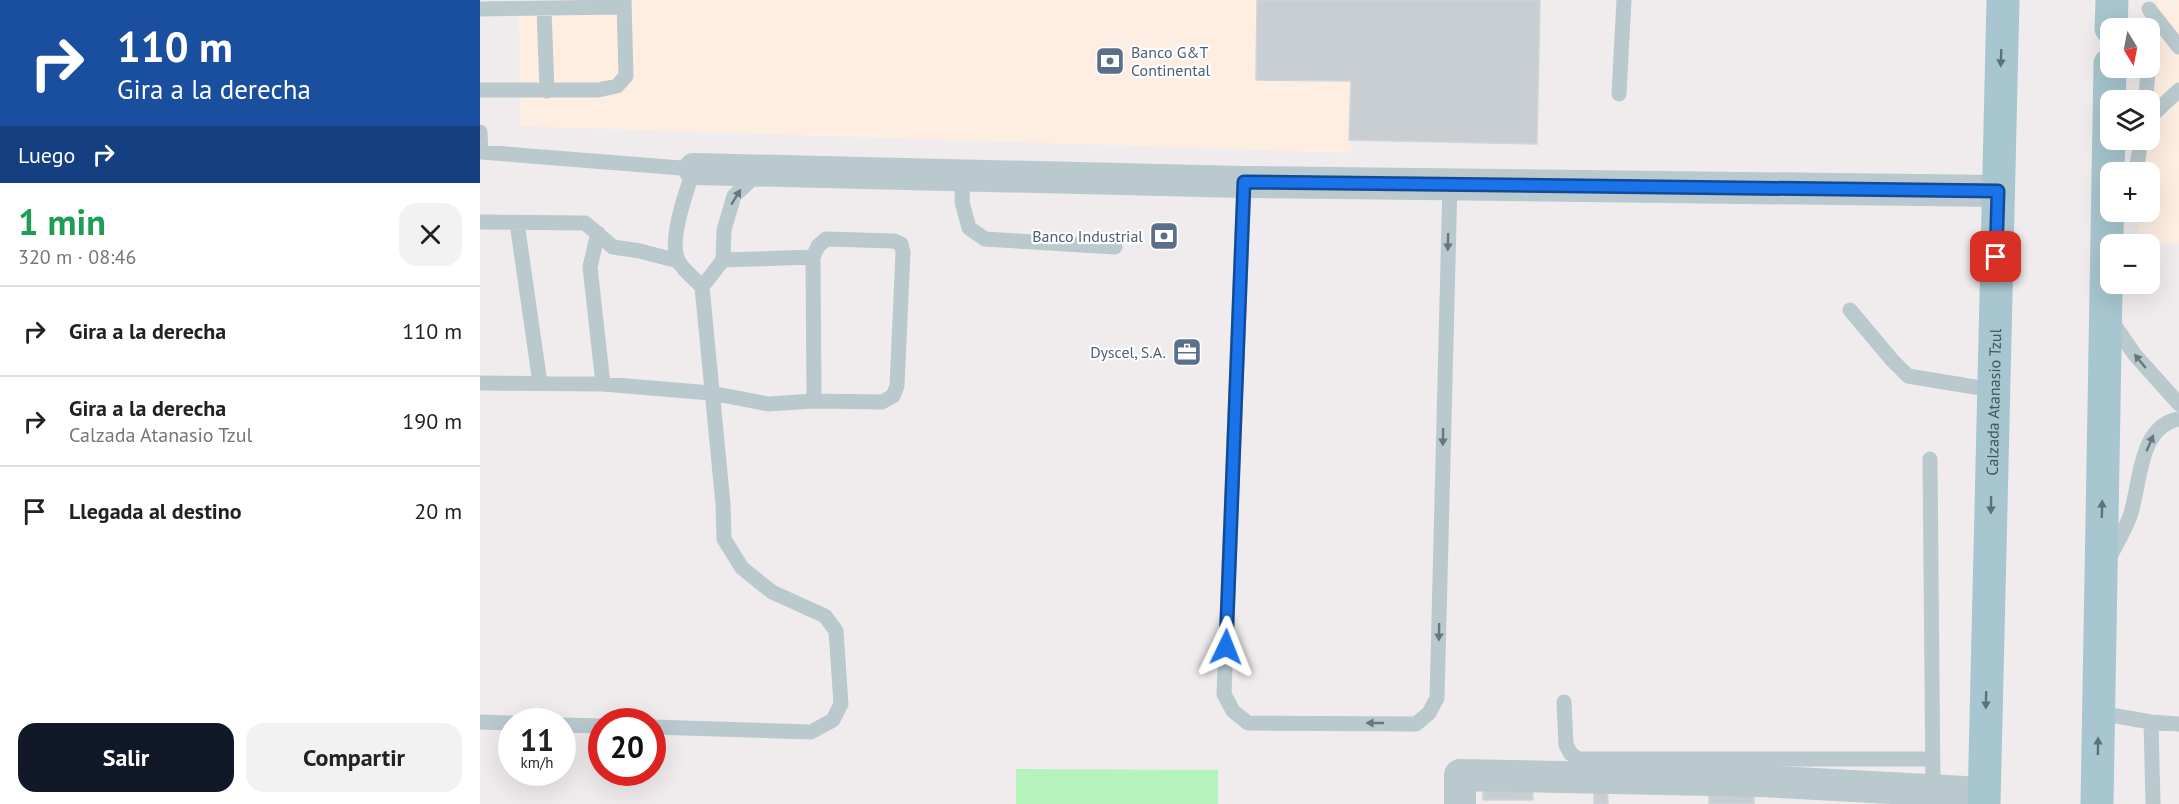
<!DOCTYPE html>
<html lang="es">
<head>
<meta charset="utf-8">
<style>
  :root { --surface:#fff; --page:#f2f2f2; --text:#222; --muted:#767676; --line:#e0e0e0; --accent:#111827 }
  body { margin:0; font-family:"PT Sans",sans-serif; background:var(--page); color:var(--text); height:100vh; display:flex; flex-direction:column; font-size:22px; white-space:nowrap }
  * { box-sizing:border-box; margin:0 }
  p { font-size:20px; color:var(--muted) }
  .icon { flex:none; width:33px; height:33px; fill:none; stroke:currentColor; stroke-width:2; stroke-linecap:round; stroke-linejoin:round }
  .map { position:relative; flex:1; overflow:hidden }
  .side { display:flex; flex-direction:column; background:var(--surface); width:480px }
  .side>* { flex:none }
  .top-card { background:#1a4fa0; color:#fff; overflow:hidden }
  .needle { width:39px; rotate:170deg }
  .fabs { position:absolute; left:1620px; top:18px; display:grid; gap:12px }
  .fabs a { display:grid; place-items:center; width:60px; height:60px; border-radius:12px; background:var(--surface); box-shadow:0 6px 24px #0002; font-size:30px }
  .speed { position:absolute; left:18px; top:708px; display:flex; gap:12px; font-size:30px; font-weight:700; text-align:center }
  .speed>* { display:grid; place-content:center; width:78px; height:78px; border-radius:50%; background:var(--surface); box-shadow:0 6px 24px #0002; line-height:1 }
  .speed small { font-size:15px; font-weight:400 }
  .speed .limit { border:9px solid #d22; background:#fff; color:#111 }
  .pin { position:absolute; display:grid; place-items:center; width:51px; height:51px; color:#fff; margin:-26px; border-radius:12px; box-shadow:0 3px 9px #0006 }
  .me { position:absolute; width:66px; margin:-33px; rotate:2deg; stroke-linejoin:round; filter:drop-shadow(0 0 4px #0008) }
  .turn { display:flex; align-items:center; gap:21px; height:126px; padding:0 18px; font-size:27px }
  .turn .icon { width:78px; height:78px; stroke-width:2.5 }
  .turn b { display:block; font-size:42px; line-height:51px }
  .then { display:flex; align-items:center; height:57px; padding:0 18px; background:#0003; gap:12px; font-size:22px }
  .round { display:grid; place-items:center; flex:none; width:63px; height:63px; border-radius:18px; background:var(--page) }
  .summary { display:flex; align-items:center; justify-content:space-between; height:102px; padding:0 18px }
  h1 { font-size:36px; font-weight:700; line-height:45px; color:#1e9e55 }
  .primary-button { display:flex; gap:12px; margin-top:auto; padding:12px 18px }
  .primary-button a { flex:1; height:69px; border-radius:18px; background:var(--accent); color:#fff; font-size:24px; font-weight:700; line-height:69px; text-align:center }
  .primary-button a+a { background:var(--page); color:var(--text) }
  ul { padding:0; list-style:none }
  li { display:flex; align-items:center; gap:18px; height:90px; padding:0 18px; border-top:2px solid var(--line) }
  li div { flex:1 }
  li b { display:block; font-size:22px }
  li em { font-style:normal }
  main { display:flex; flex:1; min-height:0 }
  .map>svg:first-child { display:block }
  .commercial { fill:#feeee2 }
  .green { fill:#b4f3bc }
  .building { fill:#c8ced2; stroke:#cfd5d9; stroke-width:1.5 }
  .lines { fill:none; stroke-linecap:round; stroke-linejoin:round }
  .service { stroke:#b9c9ce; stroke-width:15 }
  .minor { stroke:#b9c9ce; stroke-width:32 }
  .primary { stroke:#a8c6cf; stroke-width:33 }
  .oneway { fill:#5c7279 }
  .oneway2 { fill:#66787e }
  .route-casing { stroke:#114b97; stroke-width:15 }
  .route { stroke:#1a73e8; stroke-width:10 }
  .labels { text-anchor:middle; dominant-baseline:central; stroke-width:4.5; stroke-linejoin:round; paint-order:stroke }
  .service-label { font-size:16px; fill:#4e5e75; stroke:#fff; text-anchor:end }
  .street-label { font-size:16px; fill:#43565c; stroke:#fff }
</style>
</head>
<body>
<main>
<section class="side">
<div class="top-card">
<div class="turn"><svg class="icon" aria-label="right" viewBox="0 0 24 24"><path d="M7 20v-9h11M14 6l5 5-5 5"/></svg><div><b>110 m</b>Gira a la derecha</div></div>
<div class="then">Luego<svg class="icon" aria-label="right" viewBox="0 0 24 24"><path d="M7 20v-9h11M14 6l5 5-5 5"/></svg></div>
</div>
<div class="summary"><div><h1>1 min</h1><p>320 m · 08:46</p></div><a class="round"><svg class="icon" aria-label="close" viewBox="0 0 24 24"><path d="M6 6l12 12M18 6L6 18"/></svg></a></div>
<ul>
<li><svg class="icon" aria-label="right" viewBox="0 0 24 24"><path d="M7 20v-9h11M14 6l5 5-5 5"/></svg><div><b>Gira a la derecha</b></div><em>110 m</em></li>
<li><svg class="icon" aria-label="right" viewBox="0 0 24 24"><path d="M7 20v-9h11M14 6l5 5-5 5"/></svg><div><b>Gira a la derecha</b><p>Calzada Atanasio Tzul</p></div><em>190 m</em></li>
<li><svg class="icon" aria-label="arrive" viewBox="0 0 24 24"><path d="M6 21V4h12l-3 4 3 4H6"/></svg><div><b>Llegada al destino</b></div><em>20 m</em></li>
</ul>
<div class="primary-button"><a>Salir</a><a>Compartir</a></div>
</section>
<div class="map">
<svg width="1699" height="804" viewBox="0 0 1699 804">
  <rect width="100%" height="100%" fill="#f0eced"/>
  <path class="commercial" d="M39 0H873L869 140 873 153 40 126Z
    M1677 0H1699V243H1657L1659 212H1670V172H1663L1665 140H1670L1669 100Z"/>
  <path class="green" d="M536 769 738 770V804H536Z"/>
  <path class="building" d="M777 0H1060L1057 144 869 140 871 81 776 80Z
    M1003 778H1053V800H1003Z
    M1114 779H1127L1128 804H1114Z
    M1229 784 1274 785V804H1229Z"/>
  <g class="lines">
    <path class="service" d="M0 9 144 7
      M64 9 67 91
      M1669 9 1699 47
      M0 90H118L137 86 146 76 144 0
      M1139 94 1144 0
      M1666 100 1668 68
      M1670 117 1699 90
      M0 132 1 152 214 169C207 189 187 243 199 262 204 271 215 279 222 287L243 504 244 539 262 568 292 592 345 616 356 631 361 704 353 720 331 732 172 727
      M1656 172 1661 140
      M483 176 482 202 489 228 505 239 635 247
      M764 182 744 694 753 711 768 723 936 724 949 713 957 698 970 183
      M0 222 105 223 133 247 160 251 198 261
      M37 223 60 383
      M118 233 110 267 123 384
      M333 257 334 401
      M222 287 243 260 244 230 254 196 278 173
      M1370 310 1412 360 1428 376 1513 390
      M1631 320 1655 355 1699 404
      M0 383 123 384 231 393 288 404 334 401 402 402 413 396 417 386 423 252 421 244 414 241 346 239 338 246 333 257 243 260
      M1450 459 1453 789
      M1630 557C1636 544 1645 530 1650 516 1661 484 1658 426 1699 419
      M1084 702 1086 745 1091 754 1099 759H1453
      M1619 713 1671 722 1699 724
      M0 722 32 723
      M1671 722 1673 804
      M82 725 122 726"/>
    <path class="minor" d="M214 169 764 182 1518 191
      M980 804V775L1281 781 1504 793"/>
    <g class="primary">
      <path d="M1631 28 1632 0"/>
      <path id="s1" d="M1504 804 1523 0"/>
      <path d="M1617 804 1630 64"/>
    </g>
  </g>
  <defs><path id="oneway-solid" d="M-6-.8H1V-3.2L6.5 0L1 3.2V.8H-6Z" transform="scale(1.5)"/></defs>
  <g class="oneway">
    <use href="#oneway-solid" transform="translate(1521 58) rotate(92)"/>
    <use href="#oneway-solid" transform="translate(1511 505) rotate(91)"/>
    <use href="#oneway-solid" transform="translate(1622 509) rotate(-89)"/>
    <use href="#oneway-solid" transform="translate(1506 700) rotate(91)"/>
    <use href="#oneway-solid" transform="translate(1618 746) rotate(-89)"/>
  </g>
  <g class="oneway2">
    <use href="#oneway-solid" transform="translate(256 197) rotate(-58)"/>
    <use href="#oneway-solid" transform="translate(968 242) rotate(91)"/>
    <use href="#oneway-solid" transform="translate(1660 361) rotate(-129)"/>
    <use href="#oneway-solid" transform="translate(963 437) rotate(91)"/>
    <use href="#oneway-solid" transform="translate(1670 443) rotate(-67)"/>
    <use href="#oneway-solid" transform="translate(959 632) rotate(91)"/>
    <use href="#oneway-solid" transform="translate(895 723) rotate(-180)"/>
  </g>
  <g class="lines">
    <g class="route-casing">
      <path id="route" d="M746 647 764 182 1518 191 1516 257"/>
    </g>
    <use href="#route" class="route"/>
  </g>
  <defs>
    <g id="bank-square" transform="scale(1.5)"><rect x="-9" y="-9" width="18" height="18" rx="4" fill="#5c6f8a" stroke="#fff"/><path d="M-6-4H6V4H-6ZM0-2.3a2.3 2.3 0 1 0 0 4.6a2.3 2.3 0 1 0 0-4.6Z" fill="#fff"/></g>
    <g id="office-square" transform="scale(1.5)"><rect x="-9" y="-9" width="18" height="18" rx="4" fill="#5c6f8a" stroke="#fff"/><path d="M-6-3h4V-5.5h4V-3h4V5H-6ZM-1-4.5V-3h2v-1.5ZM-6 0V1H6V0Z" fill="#fff"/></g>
  </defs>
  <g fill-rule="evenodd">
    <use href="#bank-square" x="630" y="61"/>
    <use href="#bank-square" x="684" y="236"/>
    <use href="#office-square" x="707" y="352"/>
  </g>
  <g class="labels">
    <g class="service-label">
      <text x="651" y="52" text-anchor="start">Banco G&amp;T<tspan x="651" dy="18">Continental</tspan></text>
      <text x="663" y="236">Banco Industrial</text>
      <text x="686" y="352">Dyscel, S.A.</text>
    </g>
    <g class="street-label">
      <text stroke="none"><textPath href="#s1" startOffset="402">Calzada Atanasio Tzul</textPath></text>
    </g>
  </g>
</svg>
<div class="fabs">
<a><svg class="needle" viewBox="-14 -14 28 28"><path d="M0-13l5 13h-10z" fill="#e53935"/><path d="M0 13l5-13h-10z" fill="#767676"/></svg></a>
<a><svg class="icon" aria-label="layers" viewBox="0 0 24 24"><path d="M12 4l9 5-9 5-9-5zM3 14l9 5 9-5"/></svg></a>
<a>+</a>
<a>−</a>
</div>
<div class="speed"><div>11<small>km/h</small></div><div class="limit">20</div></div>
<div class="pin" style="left:1516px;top:257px;background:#d93025"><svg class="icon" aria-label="arrive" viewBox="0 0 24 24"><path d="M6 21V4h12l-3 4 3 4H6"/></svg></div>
<svg class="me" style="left:746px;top:647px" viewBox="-20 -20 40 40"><path d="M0-17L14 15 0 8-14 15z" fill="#1a73e8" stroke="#fff" stroke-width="4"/></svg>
</div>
</main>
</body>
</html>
